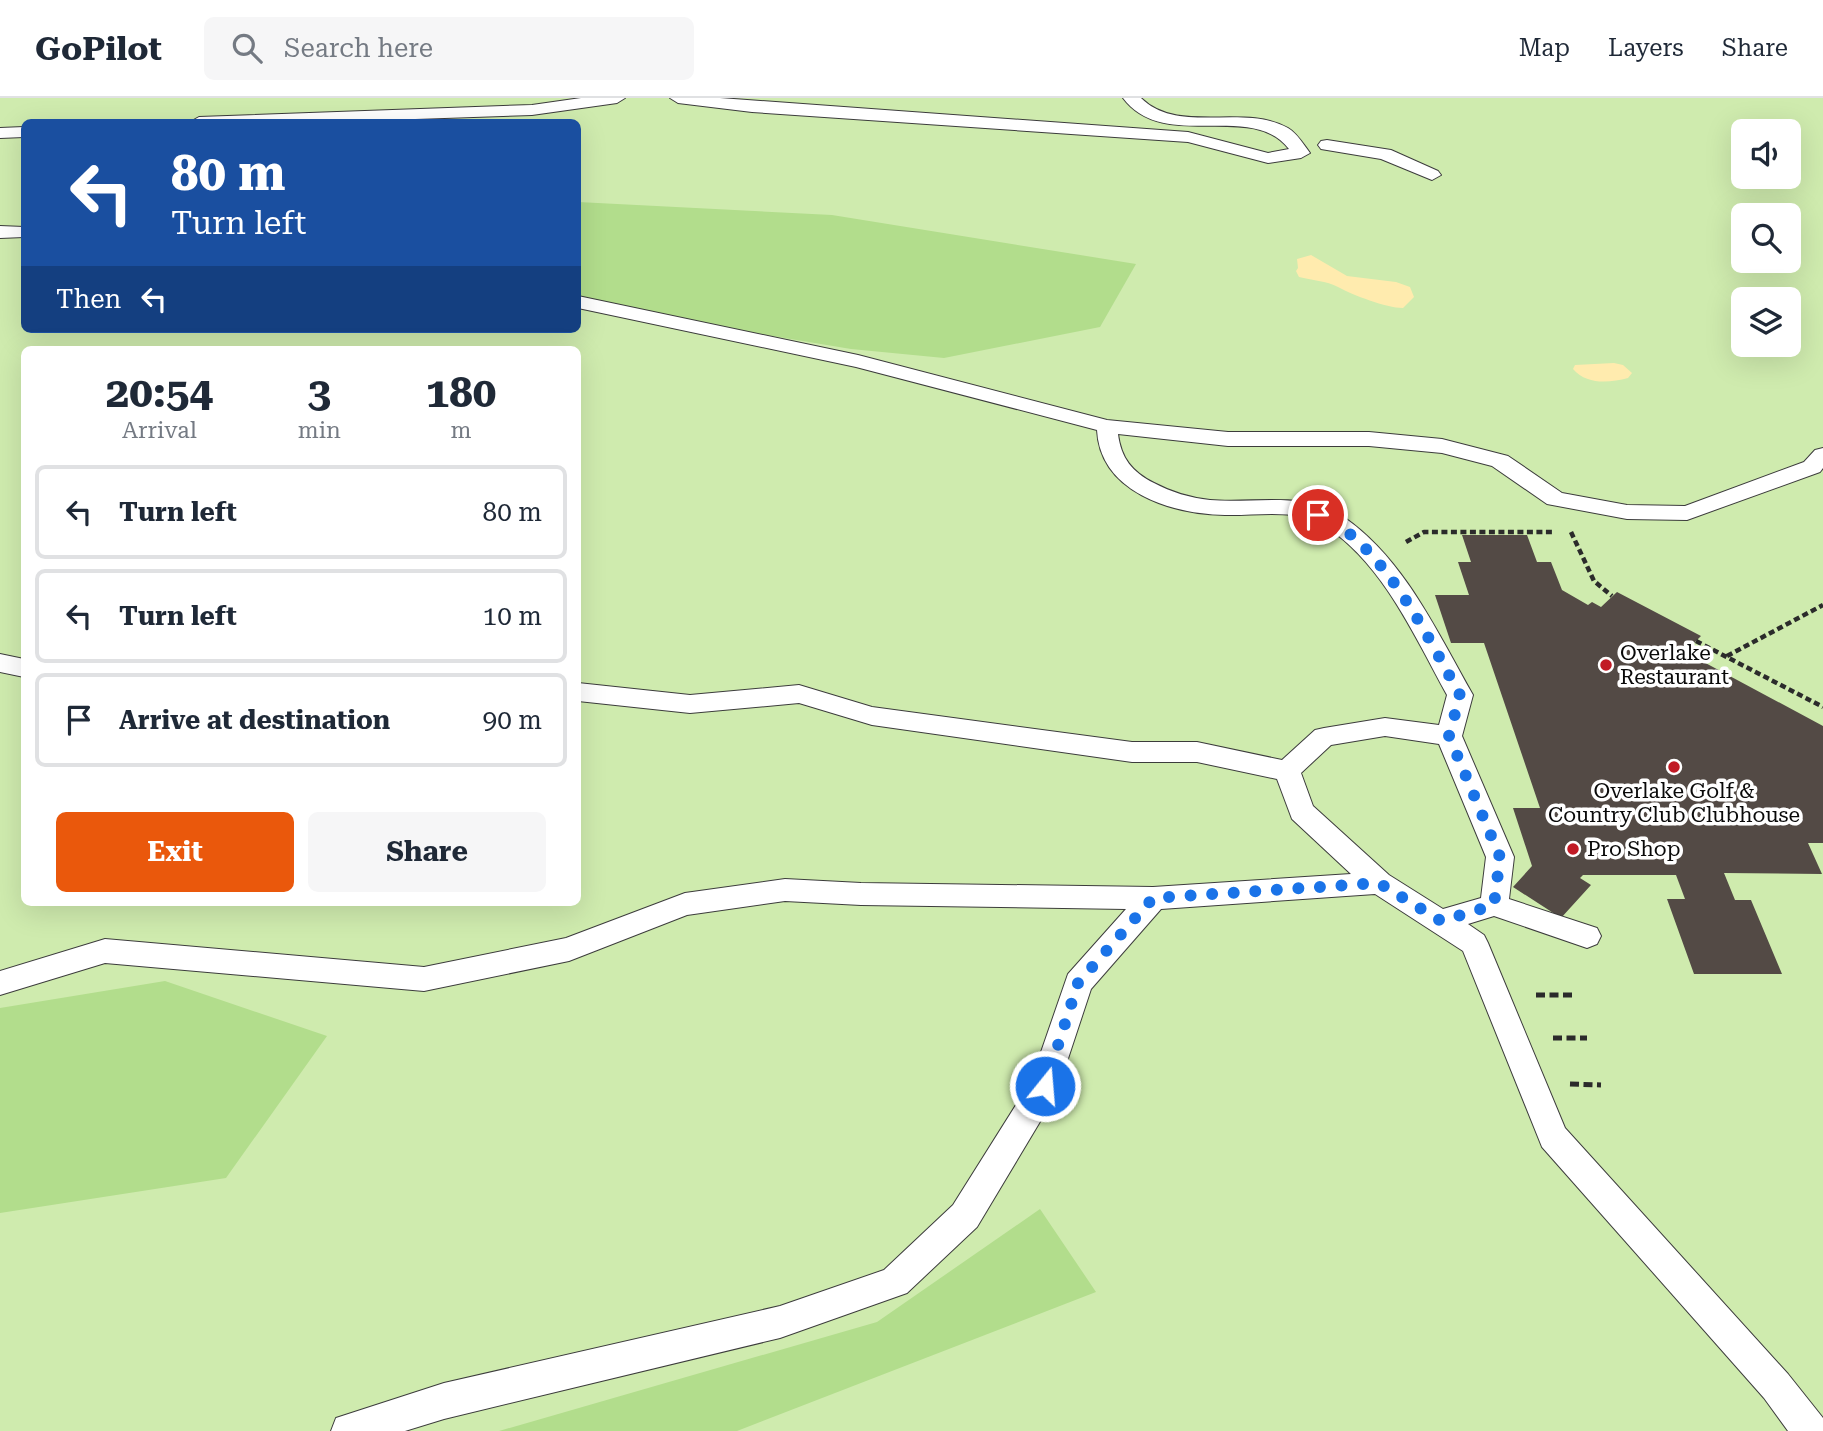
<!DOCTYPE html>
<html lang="en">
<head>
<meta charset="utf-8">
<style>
  :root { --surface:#fff; --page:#f6f6f7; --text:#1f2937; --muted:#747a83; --line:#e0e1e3; --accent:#ea580c }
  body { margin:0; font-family:"Roboto Serif",serif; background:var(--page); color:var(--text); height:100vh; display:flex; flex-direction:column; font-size:26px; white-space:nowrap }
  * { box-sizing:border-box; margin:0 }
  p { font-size:23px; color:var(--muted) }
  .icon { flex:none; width:38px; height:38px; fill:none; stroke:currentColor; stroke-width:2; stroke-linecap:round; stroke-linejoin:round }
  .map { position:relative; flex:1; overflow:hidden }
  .panel { position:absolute; left:21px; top:248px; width:560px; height:560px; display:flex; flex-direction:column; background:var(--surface); border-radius:10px; box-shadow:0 7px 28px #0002 }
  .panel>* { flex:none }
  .hud { position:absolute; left:21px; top:21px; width:560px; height:214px; border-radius:10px; box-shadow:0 7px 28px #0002; background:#1a4fa0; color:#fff; overflow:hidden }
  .buttons { position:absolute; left:1731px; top:21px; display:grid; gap:14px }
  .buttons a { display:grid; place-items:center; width:70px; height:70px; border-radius:10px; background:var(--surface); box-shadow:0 7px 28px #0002; font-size:35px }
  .pin { position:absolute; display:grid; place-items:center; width:60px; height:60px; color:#fff; margin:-30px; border:4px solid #fff; border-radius:50%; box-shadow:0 2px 7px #0007 }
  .me { position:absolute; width:77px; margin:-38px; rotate:17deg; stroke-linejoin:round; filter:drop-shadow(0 0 5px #0008) }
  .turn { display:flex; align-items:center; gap:24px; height:147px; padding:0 35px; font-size:32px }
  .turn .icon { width:91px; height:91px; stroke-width:2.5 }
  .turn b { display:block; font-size:49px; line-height:60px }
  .then { display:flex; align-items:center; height:66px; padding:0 35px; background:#0003; gap:14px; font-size:26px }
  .eta { display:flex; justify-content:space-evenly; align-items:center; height:119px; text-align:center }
  .eta b { font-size:42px; font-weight:700; line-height:49px }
  .cta { display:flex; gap:14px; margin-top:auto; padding:14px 35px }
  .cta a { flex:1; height:80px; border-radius:10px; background:var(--accent); color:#fff; font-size:28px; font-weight:700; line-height:80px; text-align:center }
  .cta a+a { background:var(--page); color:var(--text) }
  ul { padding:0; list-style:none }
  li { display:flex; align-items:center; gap:21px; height:94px; margin:0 14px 10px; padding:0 21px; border:4px solid var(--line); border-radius:10px }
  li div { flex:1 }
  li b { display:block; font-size:26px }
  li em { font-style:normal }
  header { display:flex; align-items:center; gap:42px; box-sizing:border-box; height:98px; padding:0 35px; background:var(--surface); border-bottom:2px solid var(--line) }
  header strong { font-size:33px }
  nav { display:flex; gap:38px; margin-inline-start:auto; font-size:24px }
  .search { width:490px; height:63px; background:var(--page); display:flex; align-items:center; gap:18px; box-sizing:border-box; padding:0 24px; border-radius:10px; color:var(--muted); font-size:26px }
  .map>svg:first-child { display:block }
  .green { fill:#cfebae; fill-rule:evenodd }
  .forest { fill:#b2dd8c }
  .sand { fill:#ffebae }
  .building { fill:#534a45 }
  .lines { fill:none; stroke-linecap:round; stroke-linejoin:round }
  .service-casing { stroke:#3c3c3c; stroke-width:2 }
  .path-far1 { stroke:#2b2b2b; stroke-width:4.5; stroke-dasharray:6 3.5; stroke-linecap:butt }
  .path { stroke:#2b2b2b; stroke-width:5; stroke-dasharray:9 4.5; stroke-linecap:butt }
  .service { fill:#fff; fill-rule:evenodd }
  .route { stroke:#1a73e8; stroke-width:12; stroke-dasharray:0 21.6 }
  .poi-dot { fill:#c11a25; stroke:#fff; stroke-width:2.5 }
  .labels { text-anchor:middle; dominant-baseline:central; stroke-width:7; stroke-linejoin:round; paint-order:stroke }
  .poi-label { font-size:21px; fill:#090909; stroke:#fff; text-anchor:start }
</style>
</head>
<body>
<header>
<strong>GoPilot</strong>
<div class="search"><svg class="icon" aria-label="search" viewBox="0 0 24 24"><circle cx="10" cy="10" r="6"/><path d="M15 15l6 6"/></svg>Search here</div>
<nav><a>Map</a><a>Layers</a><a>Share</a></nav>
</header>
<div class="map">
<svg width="1823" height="1333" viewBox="0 0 1823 1333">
  <rect width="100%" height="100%" fill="#fffae6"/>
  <path class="green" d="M0 0H1823V1333H0ZM24 24H578V231H24ZM1743 33H1788V79H1743ZM1743 117H1788V163H1743ZM1743 201H1788V247H1743ZM24 252H578V805H24Z"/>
  <path class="forest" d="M578 104 832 117 1136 166 1100 229 944 260 851 251 671 221 578 199Z
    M165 883 327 938 226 1080 0 1115V910Z
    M1040 1111 1096 1194 737 1333H499L877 1224Z"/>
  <path class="sand" d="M1311 157 1347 178 1396 184 1410 189 1414 199 1403 210C1386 210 1353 197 1338 189 1327 183 1311 182 1299 179L1296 173 1298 170 1297 161Z
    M1614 265 1623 267 1632 275 1628 280C1609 285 1587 287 1573 271L1575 267Z"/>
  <path class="building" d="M1462 437H1527L1537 464H1551L1562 492 1588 507 1592 504 1601 509 1617 494 1701 538 1685 554 1823 628V745H1808L1822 776 1724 775 1735 802H1751L1782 876H1694L1667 801H1685L1676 777H1583L1580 780 1591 787 1561 820 1513 789 1532 768 1513 710H1540L1484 545H1451L1435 497H1469L1458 464H1471Z"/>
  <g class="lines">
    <g class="service-casing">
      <path id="service" d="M581 0H625L617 5 532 17 328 24H190L199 19 532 7Z
        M670 0H720L1188 34 1268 55 1289 51C1251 2 1164 55 1123 0H1141C1178 37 1244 5 1288 30 1297 35 1304 47 1310 55L1301 60 1268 65 1188 44 752 14 678 5Z
        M24 29V39L0 40V30Z
        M1327 42 1391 52 1438 73 1441 77 1432 82 1381 61 1321 51 1318 47 1321 43Z
        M0 128 24 129V139L0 140Z
        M578 198 858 257 1107 322 1228 334H1369L1442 341 1508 358 1562 395 1627 407 1685 408 1804 364 1815 352 1823 350V370L1820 374 1687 422 1627 421 1547 406 1492 368 1442 355 1369 348H1228L1118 336C1121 360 1132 374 1154 385 1171 394 1190 400 1210 402 1255 406 1306 392 1345 420 1405 462 1438 536 1473 597L1462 638 1514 759 1509 801 1597 830 1601 838 1597 846 1587 850 1494 818 1468 826 1484 837 1488 845 1565 1030 1788 1276 1823 1320V1333H1788L1764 1300 1542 1049 1463 853 1375 796 1161 811 1091 891 1056 997 977 1129 907 1195 780 1240 444 1321 405 1333H331L336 1320 444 1285 780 1208 884 1172 953 1107 1031 983 1068 876 1126 811 861 807 785 803 687 817 569 863 424 893 105 865 0 897V873L105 841 424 869 566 840 685 795 785 781 861 785 1153 789 1351 776 1292 721 1277 681 1197 664H1132L872 627 799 605 690 615 578 603V585L690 597 799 587 872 609 1132 644H1197L1282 662 1315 632 1324 630 1385 620 1439 627 1447 597C1415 539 1384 468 1328 430 1298 409 1259 418 1225 417 1171 416 1100 394 1097 332L856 269 578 210ZM1385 638 1439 646 1486 759 1481 800 1443 811 1389 777 1313 708 1301 675 1331 647Z
        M0 556 24 561V579L0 574Z"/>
    </g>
    <path class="path-far1" d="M1571 434 1594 483 1612 498
      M1406 444 1424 434H1552
      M1696 543 1823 609
      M1727 558 1823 507"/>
    <path class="path" d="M1536 897H1573
      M1553 940H1587
      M1570 986 1601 987"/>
    <use href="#service" class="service"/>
  </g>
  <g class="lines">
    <path class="route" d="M1045 988 1078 885 1153 800 1379 785 1441 823 1494 807 1500 759 1449 638 1460 597C1428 540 1382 442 1318 417"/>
  </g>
  <g class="poi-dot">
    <circle cx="1606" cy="567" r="7"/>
    <circle cx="1674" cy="669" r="7"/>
    <circle cx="1573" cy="751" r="7"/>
  </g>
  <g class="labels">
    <g class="poi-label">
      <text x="1620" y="555">Overlake<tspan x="1620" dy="24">Restaurant</tspan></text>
      <text x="1674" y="693" text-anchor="middle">Overlake Golf &amp;<tspan x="1674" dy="24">Country Club Clubhouse</tspan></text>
      <text x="1587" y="751">Pro Shop</text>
    </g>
  </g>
</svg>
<div class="buttons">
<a><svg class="icon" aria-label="sound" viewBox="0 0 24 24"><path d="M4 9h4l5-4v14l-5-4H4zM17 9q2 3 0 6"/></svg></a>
<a><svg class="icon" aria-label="search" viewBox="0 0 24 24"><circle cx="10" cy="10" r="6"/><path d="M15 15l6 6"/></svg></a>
<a><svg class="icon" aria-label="layers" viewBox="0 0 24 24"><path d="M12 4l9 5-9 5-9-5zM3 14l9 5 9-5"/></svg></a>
</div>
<div class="pin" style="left:1318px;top:417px;background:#d93025"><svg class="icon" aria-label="arrive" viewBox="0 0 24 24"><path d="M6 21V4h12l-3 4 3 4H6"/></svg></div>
<svg class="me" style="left:1045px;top:988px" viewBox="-20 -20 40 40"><circle r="17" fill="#1a73e8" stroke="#fff" stroke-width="3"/><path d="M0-11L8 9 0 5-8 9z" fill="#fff"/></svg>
<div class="hud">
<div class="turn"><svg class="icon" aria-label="left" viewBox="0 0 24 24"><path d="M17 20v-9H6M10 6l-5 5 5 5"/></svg><div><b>80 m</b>Turn left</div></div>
<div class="then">Then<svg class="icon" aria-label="left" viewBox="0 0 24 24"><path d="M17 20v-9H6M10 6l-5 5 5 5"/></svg></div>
</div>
<section class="panel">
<div class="eta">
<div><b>20:54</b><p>Arrival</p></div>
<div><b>3</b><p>min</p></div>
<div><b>180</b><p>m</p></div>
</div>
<ul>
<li><svg class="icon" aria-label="left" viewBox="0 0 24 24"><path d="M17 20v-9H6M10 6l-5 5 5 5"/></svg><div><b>Turn left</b></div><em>80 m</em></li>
<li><svg class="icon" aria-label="left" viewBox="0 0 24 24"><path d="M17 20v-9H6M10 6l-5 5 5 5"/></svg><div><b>Turn left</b></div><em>10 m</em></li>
<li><svg class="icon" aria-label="arrive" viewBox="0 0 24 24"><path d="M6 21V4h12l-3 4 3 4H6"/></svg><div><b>Arrive at destination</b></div><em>90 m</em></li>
</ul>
<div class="cta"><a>Exit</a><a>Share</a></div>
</section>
</div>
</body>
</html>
